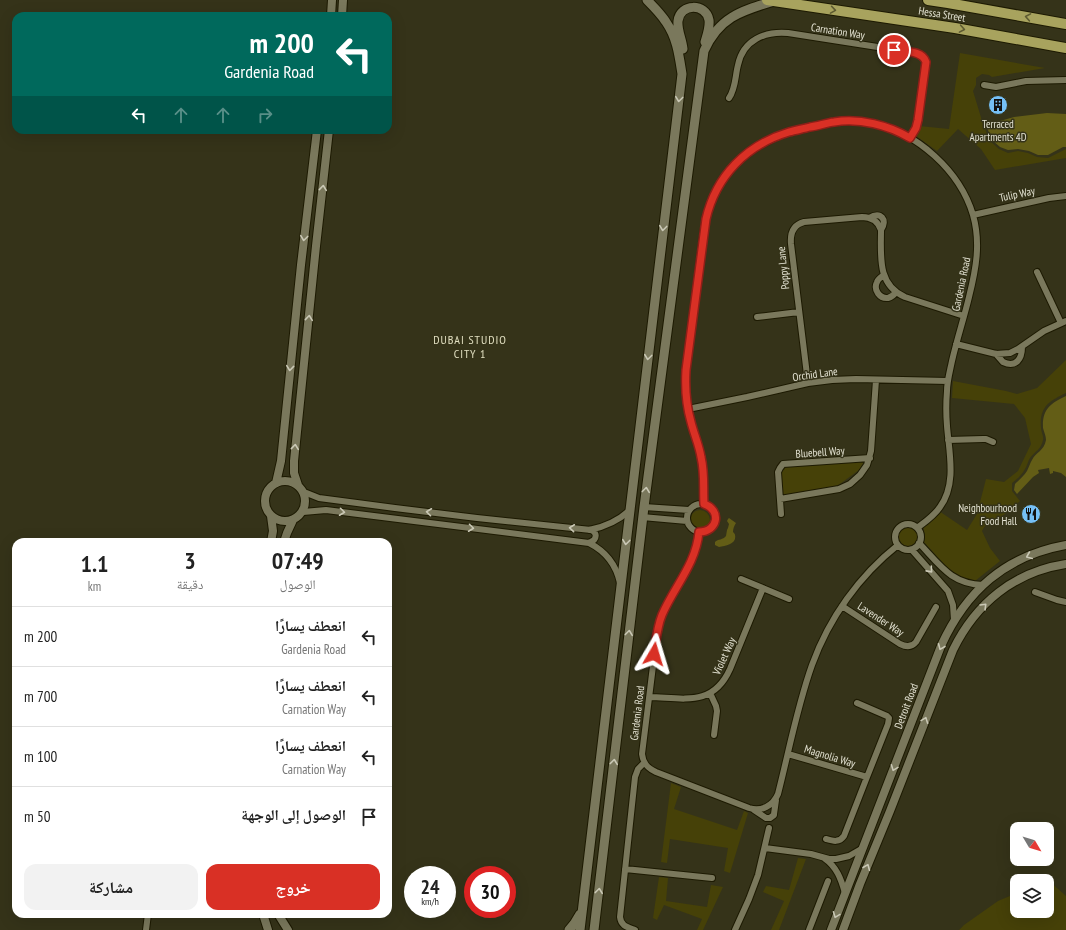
<!DOCTYPE html>
<html lang="ar">
<head>
<meta charset="utf-8">
<style>
  :root { --surface:#fff; --page:#f2f2f2; --text:#222; --muted:#767676; --line:#e0e0e0; --accent:#d93025 }
  body { margin:0; font-family:"PT Sans Narrow","Noto Naskh Arabic",sans-serif; background:var(--page); color:var(--text); direction:rtl; height:100vh; display:flex; flex-direction:column; font-size:15px; white-space:nowrap }
  * { box-sizing:border-box; margin:0 }
  p { font-size:13px; color:var(--muted) }
  .icon { flex:none; width:22px; height:22px; fill:none; stroke:currentColor; stroke-width:2; stroke-linecap:round; stroke-linejoin:round }
  .map { position:relative; flex:1; overflow:hidden; direction:ltr }
  .side { position:absolute; left:12px; top:538px; width:380px; height:380px; display:flex; flex-direction:column; background:var(--surface); border-radius:12px; box-shadow:0 4px 16px #0002; direction:rtl }
  .side>* { flex:none }
  .banner { position:absolute; left:12px; top:12px; width:380px; height:122px; border-radius:12px; box-shadow:0 4px 16px #0002; direction:rtl; background:#00695c; color:#fff; overflow:hidden }
  .needle { width:26px; rotate:128deg }
  .controls { position:absolute; left:1010px; top:822px; display:grid; gap:8px }
  .controls a { display:grid; place-items:center; width:44px; height:44px; border-radius:8px; background:var(--surface); box-shadow:0 4px 16px #0002; font-size:20px }
  .speed { position:absolute; left:404px; top:866px; display:flex; gap:8px; font-size:20px; font-weight:700; text-align:center }
  .speed>* { display:grid; place-content:center; width:52px; height:52px; border-radius:50%; background:var(--surface); box-shadow:0 4px 16px #0002; line-height:1 }
  .speed small { font-size:10px; font-weight:400 }
  .speed .limit { border:6px solid #d22; background:#fff; color:#111 }
  .pin { position:absolute; display:grid; place-items:center; width:34px; height:34px; color:#fff; margin:-17px; border:2px solid #fff; border-radius:50%; box-shadow:0 1px 4px #0007 }
  .me { position:absolute; width:44px; margin:-22px; rotate:7deg; stroke-linejoin:round; filter:drop-shadow(0 0 3px #0008) }
  .turn { display:flex; align-items:center; gap:14px; height:84px; padding:0 12px; font-size:18px }
  .turn .icon { width:52px; height:52px; stroke-width:2.5 }
  .turn b { display:block; font-size:28px; line-height:34px }
  .lanes { display:flex; align-items:center; height:38px; padding:0 12px; background:#0003; justify-content:center; gap:20px; direction:ltr }
  .lanes .off { opacity:.35 }
  .eta { display:flex; justify-content:space-evenly; align-items:center; height:68px; text-align:center }
  .eta b { font-size:24px; font-weight:700; line-height:28px }
  .cta { display:flex; gap:8px; margin-top:auto; padding:8px 12px }
  .cta a { flex:1; height:46px; border-radius:12px; background:var(--accent); color:#fff; font-size:16px; font-weight:700; line-height:46px; text-align:center }
  .cta a+a { background:var(--page); color:var(--text) }
  ul { padding:0; list-style:none }
  li { display:flex; align-items:center; gap:12px; height:60px; padding:0 12px; border-top:1px solid var(--line) }
  li div { flex:1 }
  li b { display:block; font-size:15px }
  li em { font-style:normal }
  .map>svg:first-child { display:block }
  .green { fill:#464108 }
  .water { fill:#635d16 }
  .lines { fill:none; stroke-linecap:round; stroke-linejoin:round }
  .minor-casing { stroke:#1d1a02; stroke-width:8 }
  .tertiary-casing { stroke:#1d1a02; stroke-width:10 }
  .secondary-casing { stroke:#1d1a02; stroke-width:11 }
  .primary-casing { stroke:#1d1a02; stroke-width:12 }
  .minor { stroke:#7a785c; stroke-width:6 }
  .tertiary { stroke:#7a785c; stroke-width:8 }
  .secondary { stroke:#7a785c; stroke-width:9 }
  .primary { stroke:#a8a35e; stroke-width:10 }
  .oneway { stroke:#5d5a31 }
  .oneway2 { stroke:#cac8b5 }
  .route-casing { stroke:#8d1f18; stroke-width:10 }
  .route { stroke:#d93025; stroke-width:7 }
  .labels { text-anchor:middle; dominant-baseline:central; stroke-width:3; stroke-linejoin:round; paint-order:stroke }
  .street-label { font-size:11px; fill:#e4e3d3; stroke:#353319 }
  .poi-label { font-size:11px; fill:#e4e3d3; stroke:#353319 }
  .neighbourhood-label { font-size:12px; letter-spacing:1px; fill:#e1dfc0; stroke:#353319 }
</style>
</head>
<body>
<div class="map">
<svg width="1066" height="930" viewBox="0 0 1066 930">
  <rect width="100%" height="100%" fill="#353319"/>
  <path class="green" d="M960 53 1045 68 992 77 989 75 982 74 976 78V85L973 91 983 124 990 141 999 149 1008 153 1018 151 1028 153 1037 157 1048 158 1066 149V158L995 170 981 149 958 129 937 151 916 136 919 126 949 129Z
    M1066 360V393C1049 401 1039 407 1041 428 1041 432 1044 436 1043 440 1041 450 1035 451 1030 458 1028 461 1027 466 1025 469 1022 475 1017 479 1012 483V491L1020 501C1015 505 1011 511 1005 514 995 521 988 519 982 531L990 548 1000 561 975 581 964 579 951 572 924 542C925 537 925 532 923 527L939 511 967 530 977 514 986 479 1004 482 1018 471 1031 444 1025 418 1014 404 952 398 953 381 1006 391 1017 394 1037 388Z
    M865 460 859 470 833 489 782 495 780 471 785 466Z
    M690 520a10 10 0 1 1 20 0a10 10 0 1 1-20 0Z
    M898 536a10 10 0 1 1 20 0a10 10 0 1 1-20 0Z
    M671 783 681 787 674 809 737 830 744 811 748 813 730 873 724 871 728 848 670 839 667 863 661 862Z
    M798 858 806 859 779 930H771L784 901 763 892 766 886 789 890Z
    M659 877 668 878 666 901 707 907 711 885 723 887 703 930H697L702 919 664 905 657 920 653 918Z
    M1048 880 1066 896V930H959L964 925 998 901 1017 893V911H1047V881H1045Z"/>
  <path class="water" d="M1047 113 1066 114V147H1063L1048 155H1038L1029 151 1018 149 1008 150 1000 147 992 140 986 125 1014 117Z
    M1066 396V477L1061 473 1053 471V473L1050 474 1049 468 1038 470 1039 473 1033 477 1017 494 1014 490 1015 484C1019 480 1024 476 1027 471 1029 467 1030 463 1032 460 1036 452 1044 451 1046 440 1046 436 1044 432 1043 428 1042 409 1051 403 1066 396Z
    M729 518 736 523C734 526 733 529 733 532 734 533 735 534 735 535 737 544 726 546 719 547L715 545V542C718 539 723 540 726 536L727 530 728 528 729 524 727 521 728 519Z"/>
  <g class="lines">
    <g class="minor-casing">
      <path id="minor" d="M984 85 996 87 1026 81 1066 80
        M729 98C736 88 735 76 738 65 743 40 765 31 788 33L916 53C923 55 926 58 926 65L918 120 916 128 910 138
        M973 215 1049 198 1066 196
        M869 218C881 211 888 220 881 230
        M1037 272 1061 323
        M884 275C881 277 878 279 877 282 873 290 880 299 888 298 892 297 894 295 896 292
        M757 317 799 312
        M956 344 996 354 1010 353 1018 349 1044 331 1066 321
        M996 354 1003 362C1016 368 1022 359 1022 347
        M808 383 791 244C790 233 793 225 804 222L862 217C872 217 878 221 881 230 881 256 877 285 905 297L964 316
        M688 409 747 397 808 383 832 380 856 379 948 381
        M948 440 983 439H986L993 442
        M780 499 839 489 850 484 860 475 867 465 871 451 876 380
        M687 518a14 14 0 1 1 28 0a14 14 0 1 1-28 0Z
        M704 504C703 488 704 473 701 457 699 445 694 434 691 422 686 405 685 387 686 370L704 228C711 180 742 150 786 133 794 130 802 129 810 127 831 123 849 119 872 123 917 132 960 171 973 215 981 243 976 269 969 297 964 318 957 339 952 361 950 371 947 381 947 391 946 403 946 414 947 426 949 452 957 484 940 507 934 516 925 522 917 528
        M644 507 689 510
        M303 512 326 510 589 543 594 540C597 536 596 532 591 530L477 518 395 508 319 498 304 492
        M781 514 778 472 780 468 783 464 870 458
        M642 517 687 521
        M895 537a13 13 0 1 1 26 0a13 13 0 1 1-26 0Z
        M589 530C605 527 618 521 630 510
        M699 532C695 568 668 593 658 626L642 754C643 763 647 768 656 772L749 808C761 812 773 806 778 794 789 751 797 707 812 665 829 618 859 576 898 545
        M589 543C605 551 616 564 620 583
        M919 543C940 565 951 584 983 585
        M912 550 948 591 953 605 954 620
        M741 579 789 599
        M1035 592 1057 600 1066 602
        M842 606 900 644C906 647 912 647 916 642L936 607
        M710 693 716 706 717 711 714 735
        M650 697C684 698 713 707 730 669L763 588
        M788 754 867 777
        M754 810 766 818H770L774 815V814L776 800
        M826 839C833 841 839 843 844 836L867 777 888 724 889 718 887 716 857 703
        M765 848 811 854 829 859H836L849 856 863 848
        M824 858C837 867 841 879 845 893
        M625 869 712 878
        M146 930 148 914
        M635 930C627 927 621 926 620 917L635 777 638 769 644 763
        M735 930 749 899 758 875 769 828
        M809 930 828 881"/>
    </g>
    <g class="tertiary-casing">
      <path id="tertiary" d="M331 16 332 0
        M342 16 343 0
        M265 501a20 20 0 1 1 40 0a20 20 0 1 1-40 0Z
        M276 483 281 461 301 265 317 130
        M298 485 294 473V461L316 246 329 130
        M271 516 273 531 271 542
        M284 542 287 533 293 520
        M263 914 268 930
        M278 914 288 930
        M831 930 941 646C966 591 1005 556 1066 545
        M843 930 860 884 890 811 953 650C976 603 1014 572 1066 564"/>
    </g>
    <g class="secondary-casing">
      <path id="secondary" d="M683 49C682 39 677 30 678 21 680 3 706 3 709 20 710 27 707 35 705 42
        M569 930 574 924 580 914
        M580 930 682 74C679 55 677 38 666 22 661 14 654 7 647 0
        M594 930 644 507 704 51C719 17 741 11 774 1"/>
    </g>
    <g class="primary-casing">
      <path id="primary" d="M767 0 955 28 1066 48
        M928 0 948 3 1066 24"/>
    </g>
    <use href="#minor" class="minor"/>
    <use href="#tertiary" class="tertiary"/>
    <use href="#secondary" class="secondary"/>
    <use href="#primary" class="primary"/>
  </g>
  <defs><path id="oneway-chevron" d="M-2-3.5L2.5 0L-2 3.5" fill="none" stroke-width="1.6" stroke-linecap="round" stroke-linejoin="round"/></defs>
  <g class="oneway">
    <use href="#oneway-chevron" transform="translate(833 10) rotate(9)"/>
    <use href="#oneway-chevron" transform="translate(1028 17) rotate(-170)"/>
    <use href="#oneway-chevron" transform="translate(962 29) rotate(10)"/>
  </g>
  <g class="oneway2">
    <use href="#oneway-chevron" transform="translate(679 99) rotate(97)"/>
    <use href="#oneway-chevron" transform="translate(323 188) rotate(-84)"/>
    <use href="#oneway-chevron" transform="translate(663 228) rotate(97)"/>
    <use href="#oneway-chevron" transform="translate(304 238) rotate(97)"/>
    <use href="#oneway-chevron" transform="translate(309 318) rotate(-84)"/>
    <use href="#oneway-chevron" transform="translate(648 357) rotate(97)"/>
    <use href="#oneway-chevron" transform="translate(290 368) rotate(96)"/>
    <use href="#oneway-chevron" transform="translate(295 447) rotate(-84)"/>
    <use href="#oneway-chevron" transform="translate(646 490) rotate(-83)"/>
    <use href="#oneway-chevron" transform="translate(342 512) rotate(7)"/>
    <use href="#oneway-chevron" transform="translate(429 512) rotate(-173)"/>
    <use href="#oneway-chevron" transform="translate(471 528) rotate(7)"/>
    <use href="#oneway-chevron" transform="translate(572 528) rotate(-174)"/>
    <use href="#oneway-chevron" transform="translate(626 542) rotate(97)"/>
    <use href="#oneway-chevron" transform="translate(1029 556) rotate(157)"/>
    <use href="#oneway-chevron" transform="translate(930 570) rotate(48)"/>
    <use href="#oneway-chevron" transform="translate(984 606) rotate(-45)"/>
    <use href="#oneway-chevron" transform="translate(629 633) rotate(-83)"/>
    <use href="#oneway-chevron" transform="translate(941 647) rotate(112)"/>
    <use href="#oneway-chevron" transform="translate(925 720) rotate(-69)"/>
    <use href="#oneway-chevron" transform="translate(614 762) rotate(-83)"/>
    <use href="#oneway-chevron" transform="translate(894 768) rotate(111)"/>
    <use href="#oneway-chevron" transform="translate(867 867) rotate(-68)"/>
    <use href="#oneway-chevron" transform="translate(599 891) rotate(-83)"/>
    <use href="#oneway-chevron" transform="translate(836 915) rotate(111)"/>
  </g>
  <g class="lines">
    <g class="route-casing">
      <path id="route" d="M654 654C656 641 657 627 662 615 674 587 696 564 699 532 718 532 722 510 704 504 703 487 705 474 701 457 699 445 694 434 691 422 686 405 685 387 686 370L706 219C716 176 746 145 789 132 796 130 803 129 810 127 818 126 826 123 834 122 860 118 888 125 910 138L916 128 918 120 926 62C922 50 905 52 894 50"/>
    </g>
    <use href="#route" class="route"/>
  </g>
  <defs>
    <g id="building-disc" transform="scale(1)"><circle r="9.5" fill="#75c0f6" stroke="#353319"/><path d="M-4-6H4V6H1V3H-1V6H-4ZM-2.5-4.3h1.7v1.8h-1.7ZM.8-4.3h1.7v1.8H.8ZM-2.5-1h1.7V.8h-1.7ZM.8-1h1.7V.8H.8Z" fill="#111"/></g>
    <g id="restaurant-disc" transform="scale(1)"><circle r="9.5" fill="#75c0f6" stroke="#353319"/><path d="M-5-6h1v4h1v-4h1v4h1v-4h1v5L-1.5 .5V6h-2V.5L-5-1ZM5-6V6H3V1.5H1.5Q1.5-4 5-6Z" fill="#111"/></g>
  </defs>
  <g fill-rule="evenodd">
    <use href="#building-disc" x="998" y="105"/>
    <use href="#restaurant-disc" x="1031" y="514"/>
  </g>
  <g class="labels">
    <g class="street-label">
      <text transform="translate(942 14) rotate(9)">Hessa Street</text>
      <text transform="translate(838 31) rotate(9)">Carnation Way</text>
      <text transform="translate(1017 194) rotate(-12)">Tulip Way</text>
      <text transform="translate(783 268) rotate(-96)">Poppy Lane</text>
      <text transform="translate(961 284) rotate(-78)">Gardenia Road</text>
      <text transform="translate(815 374) rotate(-8)">Orchid Lane</text>
      <text transform="translate(820 452) rotate(-4)">Bluebell Way</text>
      <text transform="translate(881 619) rotate(33)">Lavender Way</text>
      <text transform="translate(724 656) rotate(-65)">Violet Way</text>
      <text transform="translate(906 706) rotate(-69)">Detroit Road</text>
      <text transform="translate(637 713) rotate(-83)">Gardenia Road</text>
      <text transform="translate(830 756) rotate(17)">Magnolia Way</text>
    </g>
    <g class="poi-label">
      <text x="998" y="124">Terraced<tspan x="998" dy="13">Apartments 4D</tspan></text>
      <text x="1017" y="508" text-anchor="end">Neighbourhood<tspan x="1017" dy="13">Food Hall</tspan></text>
    </g>
    <g class="neighbourhood-label">
      <text x="470" y="339">DUBAI STUDIO<tspan x="470" dy="14">CITY 1</tspan></text>
    </g>
  </g>
</svg>
<div class="controls">
<a><svg class="needle" viewBox="-14 -14 28 28"><path d="M0-13l5 13h-10z" fill="#e53935"/><path d="M0 13l5-13h-10z" fill="#767676"/></svg></a>
<a><svg class="icon" aria-label="layers" viewBox="0 0 24 24"><path d="M12 4l9 5-9 5-9-5zM3 14l9 5 9-5"/></svg></a>
</div>
<div class="speed"><div>24<small>km/h</small></div><div class="limit">30</div></div>
<div class="pin" style="left:894px;top:50px;background:#d93025"><svg class="icon" aria-label="arrive" viewBox="0 0 24 24"><path d="M6 21V4h12l-3 4 3 4H6"/></svg></div>
<svg class="me" style="left:654px;top:654px" viewBox="-20 -20 40 40"><path d="M0-17L14 15 0 8-14 15z" fill="#d93025" stroke="#fff" stroke-width="4"/></svg>
<div class="banner">
<div class="turn"><svg class="icon" aria-label="left" viewBox="0 0 24 24"><path d="M17 20v-9H6M10 6l-5 5 5 5"/></svg><div><b>200 m</b>Gardenia Road</div></div>
<div class="lanes"><svg class="icon" aria-label="left" viewBox="0 0 24 24"><path d="M17 20v-9H6M10 6l-5 5 5 5"/></svg><svg class="icon off" aria-label="ahead" viewBox="0 0 24 24"><path d="M12 20V5M6 11l6-6 6 6"/></svg><svg class="icon off" aria-label="ahead" viewBox="0 0 24 24"><path d="M12 20V5M6 11l6-6 6 6"/></svg><svg class="icon off" aria-label="right" viewBox="0 0 24 24"><path d="M7 20v-9h11M14 6l5 5-5 5"/></svg></div>
</div>
<section class="side">
<div class="eta">
<div><b>07:49</b><p>الوصول</p></div>
<div><b>3</b><p>دقيقة</p></div>
<div><b>1.1</b><p>km</p></div>
</div>
<ul>
<li><svg class="icon" aria-label="left" viewBox="0 0 24 24"><path d="M17 20v-9H6M10 6l-5 5 5 5"/></svg><div><b>انعطف يسارًا</b><p>Gardenia Road</p></div><em>200 m</em></li>
<li><svg class="icon" aria-label="left" viewBox="0 0 24 24"><path d="M17 20v-9H6M10 6l-5 5 5 5"/></svg><div><b>انعطف يسارًا</b><p>Carnation Way</p></div><em>700 m</em></li>
<li><svg class="icon" aria-label="left" viewBox="0 0 24 24"><path d="M17 20v-9H6M10 6l-5 5 5 5"/></svg><div><b>انعطف يسارًا</b><p>Carnation Way</p></div><em>100 m</em></li>
<li><svg class="icon" aria-label="arrive" viewBox="0 0 24 24"><path d="M6 21V4h12l-3 4 3 4H6"/></svg><div><b>الوصول إلى الوجهة</b></div><em>50 m</em></li>
</ul>
<div class="cta"><a>خروج</a><a>مشاركة</a></div>
</section>
</div>
</body>
</html>
